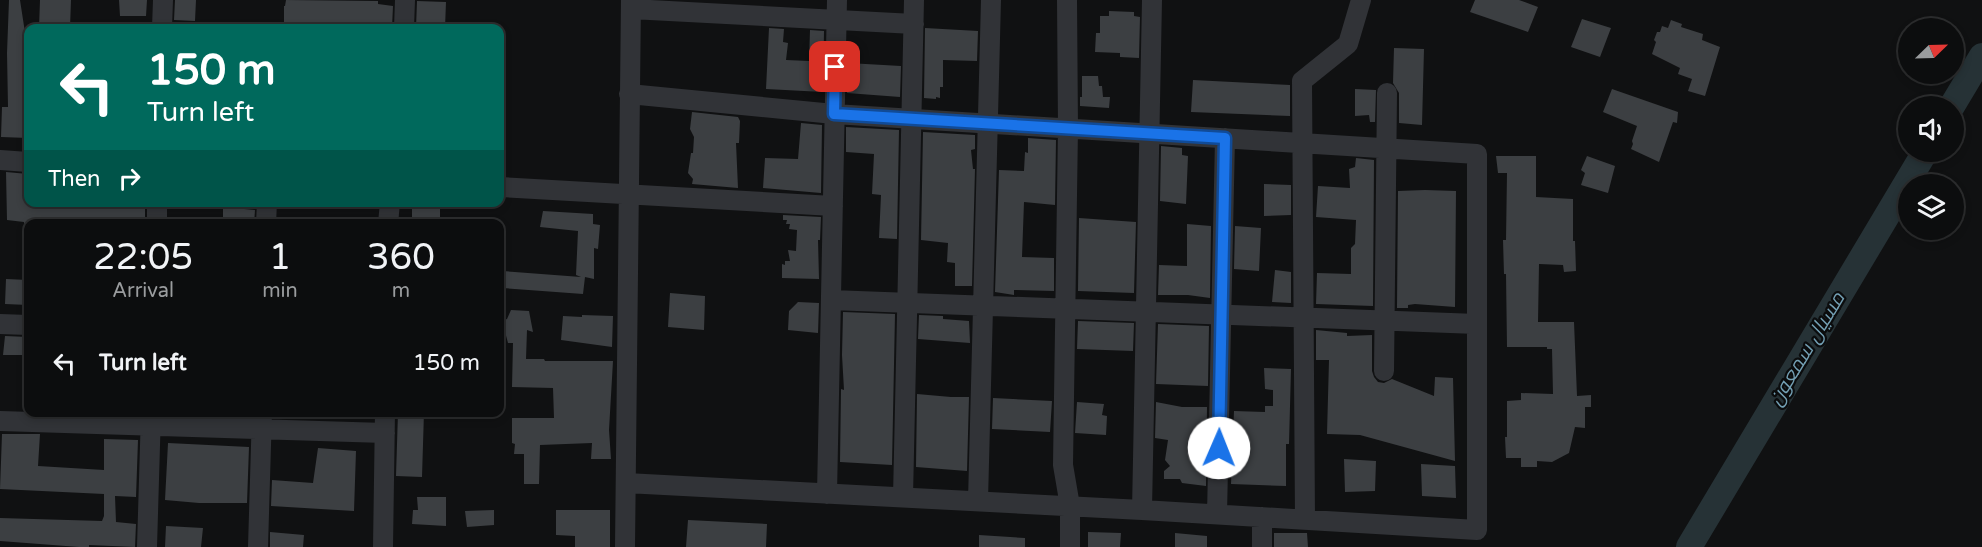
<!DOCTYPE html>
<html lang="en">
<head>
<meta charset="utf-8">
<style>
  :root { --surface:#0c0d0e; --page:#151617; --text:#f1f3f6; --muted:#9a9c9e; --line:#2c2d2e }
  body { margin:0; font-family:"Varela Round",Cairo,sans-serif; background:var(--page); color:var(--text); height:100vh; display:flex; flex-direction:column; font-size:22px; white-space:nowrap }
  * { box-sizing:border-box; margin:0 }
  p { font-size:20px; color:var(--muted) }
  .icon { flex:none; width:33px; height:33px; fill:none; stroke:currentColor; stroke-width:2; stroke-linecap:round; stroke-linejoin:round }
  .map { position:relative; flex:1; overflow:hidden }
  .side { position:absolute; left:24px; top:219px; width:480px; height:198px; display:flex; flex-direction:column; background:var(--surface); border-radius:12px; box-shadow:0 3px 9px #0003,0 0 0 2px var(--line) }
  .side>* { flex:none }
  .banner { position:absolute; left:24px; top:24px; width:480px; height:183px; border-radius:12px; box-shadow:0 3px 9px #0003,0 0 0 2px var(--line); background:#00695c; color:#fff; overflow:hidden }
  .needle { width:39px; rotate:67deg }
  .buttons { position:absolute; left:1898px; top:18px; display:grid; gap:12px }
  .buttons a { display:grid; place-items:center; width:66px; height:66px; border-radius:50%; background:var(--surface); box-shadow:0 3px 9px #0003,0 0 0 2px var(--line); font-size:30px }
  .pin { position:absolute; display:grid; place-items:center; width:51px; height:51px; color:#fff; margin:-26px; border-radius:12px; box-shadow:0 3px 9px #0006 }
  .me { position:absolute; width:66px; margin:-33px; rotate:1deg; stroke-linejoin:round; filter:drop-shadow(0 0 4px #0008) }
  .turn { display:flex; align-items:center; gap:21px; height:126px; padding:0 24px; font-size:27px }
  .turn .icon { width:78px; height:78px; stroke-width:2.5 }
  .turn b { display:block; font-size:42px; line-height:51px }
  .then { display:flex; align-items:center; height:57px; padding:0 24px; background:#0003; gap:12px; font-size:22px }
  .eta { display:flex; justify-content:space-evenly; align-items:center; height:102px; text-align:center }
  .eta b { font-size:36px; font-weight:600; line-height:42px }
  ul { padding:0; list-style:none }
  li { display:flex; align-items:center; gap:18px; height:84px; padding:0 24px }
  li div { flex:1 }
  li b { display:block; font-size:22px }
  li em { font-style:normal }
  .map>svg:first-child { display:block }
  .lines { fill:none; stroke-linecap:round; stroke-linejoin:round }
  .river { stroke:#263236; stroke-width:26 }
  .building { fill:#3c3f42 }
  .minor { stroke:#313337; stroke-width:20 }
  .route-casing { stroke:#114b97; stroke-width:15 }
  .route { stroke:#1a73e8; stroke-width:10 }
  .labels { text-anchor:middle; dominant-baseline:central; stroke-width:4.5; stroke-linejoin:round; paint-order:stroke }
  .water-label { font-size:20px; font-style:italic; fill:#739fb3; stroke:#0b0c0d }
</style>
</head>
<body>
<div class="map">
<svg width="1982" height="547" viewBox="0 0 1982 547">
  <rect width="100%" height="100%" fill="#101112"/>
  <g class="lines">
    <path class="river" d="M1952 106 1982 56
      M1689 547 1925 152"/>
  </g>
  <path class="building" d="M9 0H20L28 52V138L1 137 2 107H8L7 53Z
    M40 0H71L70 28H39Z
    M119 0H147L146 16H120Z
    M175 0H196L195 21 174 20Z
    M286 0 378 1V4L393 6 392 28H340L312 25V27L284 24V6H285Z
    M1475 0H1519L1538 7 1528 32 1470 12Z
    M417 1 446 2 445 28H416Z
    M1109 11 1134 12V16L1140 17 1139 58 1120 57V53L1095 52 1096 33H1100V16H1109Z
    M1582 19 1611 28 1600 57 1571 47Z
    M1671 20 1682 24 1681 27 1703 34 1702 40 1720 47 1705 96 1688 91 1692 79 1678 74 1680 68 1652 54 1656 42 1654 40 1657 32H1660L1662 26 1668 28Z
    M769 28 784 29 783 42 788 43 786 60 809 61 810 30 824 31 823 92 766 89Z
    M925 28 978 31 977 61 943 60V87H940V98L936 97V99L924 98Z
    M1394 48 1424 49 1422 125 1399 123V93L1393 83Z
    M848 63 901 66 900 97 847 93Z
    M1082 76H1098L1099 86H1102L1103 97H1110L1109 108 1080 106V97H1082Z
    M1193 80 1290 85V116L1191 112Z
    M1355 89 1376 90 1375 122H1370L1369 115 1355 116Z
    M1612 89 1678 112 1677 123 1673 122 1659 162 1631 149 1633 144 1632 141 1637 126 1603 112Z
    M692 112 738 117 740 121 739 143H736L738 188 692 184 693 179 688 173 691 153H693L694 137 690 129Z
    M801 123 822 125 821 193 763 188 765 158 798 159Z
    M846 127 899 130 897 239 879 238 881 195 872 194 874 154 846 152Z
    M923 132 975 135V149L971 150 973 169H975L972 286H955V263L947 262 948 243 921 240Z
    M1028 138 1056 140 1055 205 1024 202 1022 257 1054 258V291L1014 290V295L995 292 999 170 1024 171 1025 152 1028 153Z
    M1161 146 1182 148V155L1188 156 1186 204 1160 201Z
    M1496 156H1536V197L1573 199V241H1575L1576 271 1564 272 1563 265 1539 264 1538 322H1574L1577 396 1591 395V407H1585V428L1575 427 1569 453 1552 462 1537 461V467H1521V458H1506L1505 437H1507V401L1521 400V393L1553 394 1552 349H1547V347H1507L1506 274H1504L1503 240H1506L1507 173H1498Z
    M1587 156 1615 166 1608 193 1581 185 1585 173 1581 170Z
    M1356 158 1374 160 1373 306 1316 304 1317 273 1351 274V248L1355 244 1356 220 1316 217 1318 186 1350 188 1349 169 1355 167Z
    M6 172 28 174V204L60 209 61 202H145V224L45 222 24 224V222L7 220Z
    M1264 184 1291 185V215L1264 216Z
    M1425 190 1456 191 1455 307 1415 304 1408 305V308H1397L1398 191Z
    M412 202H440V224H412Z
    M223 207 255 210 254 224H223Z
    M543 211 593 214V224L600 225 598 249 594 248V279L585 277 583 294 502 288V271L581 277 576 275 578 231 540 227Z
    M783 215 821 217 820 240H818L819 279 782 278V264L785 265V261H790L788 250 796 251 797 230 789 229 790 224H786L787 220H783Z
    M1079 218 1136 222 1134 293 1078 291Z
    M1187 224 1211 226 1210 298 1188 295H1158L1159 265 1187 266Z
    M1235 226 1261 228 1259 271 1234 269Z
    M1275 270 1291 272V303L1272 302Z
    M6 279 28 280V305L5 304Z
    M670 293 705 296 704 330 668 327Z
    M798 302 819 303 818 333 788 330 789 311Z
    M511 310 529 311 533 332 527 330 526 359H544L545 361H613L609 430 611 459H591L592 443 540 445 539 484H524V454H514L515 444 512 443V418H554L553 388 512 387 513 343H508L504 328V320L507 319Z
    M843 312 895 314 892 465 840 462 841 389 844 390 842 355Z
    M582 315 613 316 612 347 561 340 563 316 582 317Z
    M919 315 943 316V319L969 321 970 343 918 339Z
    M1078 321 1134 323 1133 351 1077 349Z
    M1158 324 1209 326 1208 386 1156 384Z
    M1316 330 1347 333V336L1372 335V371L1374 377 1378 382 1384 383 1392 379 1434 396 1435 377 1453 378 1455 461 1360 435 1327 434 1329 360H1316Z
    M5 336 28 337V355H3Z
    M1264 368 1291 369 1289 444H1286V486L1231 484 1234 411 1265 412V406H1273V390L1265 389Z
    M917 394 951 397H969L967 471 916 467Z
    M993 398 1052 401 1050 432 992 429Z
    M1077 402 1104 404 1102 415 1107 416 1106 435 1075 433Z
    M1156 402 1182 407H1207L1206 486 1182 483 1180 479H1164V471L1170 466 1165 460 1168 440 1155 438Z
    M398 412H424L422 477 396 476Z
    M2 434H40L38 466 104 470V439L138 440 136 497 115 496 116 522 136 524 135 547 89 545V547H79L0 541V518L102 521 104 516V494L0 489Z
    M168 443 249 447 247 503H199L165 500Z
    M318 448 356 451 354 511 271 506 272 480 313 483Z
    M1344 459 1376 461 1375 491 1345 492Z
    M1421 464 1455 466 1456 498 1422 496Z
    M417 497H446V526L412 524 413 510H418Z
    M494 510V525L467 527 465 511Z
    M556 510H610V547H575V536L556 535Z
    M688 520 767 524 766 547H686Z
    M166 526 203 528 201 547H165Z
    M270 532 304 535 303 547H270Z
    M1088 532 1121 533 1120 547H1088Z
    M1175 533 1207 536V547H1175Z
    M1274 533H1307L1308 547H1274Z
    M979 535 1025 538V547H979Z"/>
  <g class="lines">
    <path class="minor" d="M1067 0 1068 128 1063 465 1070 506V547
      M631 9 914 24
      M162 28 163 0
      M404 28 405 0
      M0 160 28 162
      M500 187 833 206
      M157 224V202
      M266 224 267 202
      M388 224 390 202
      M831 300 1477 324
      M0 324 28 325
      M1384 371 1387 93
      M0 421 385 433
      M626 483 1142 510 1477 530V154L834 114 629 94
      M827 494 837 0
      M903 497 914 0
      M978 501 991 0
      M1142 510 1152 0
      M1217 515 1225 138
      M1305 520 1302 81 1348 44 1361 0
      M147 547 151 412
      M258 547 262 412
      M383 547 385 412
      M625 547 631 0
      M1262 547V517"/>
  </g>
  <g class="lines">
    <g class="route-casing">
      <path id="route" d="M835 67 834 114 1225 138 1219 448"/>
    </g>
    <use href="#route" class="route"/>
  </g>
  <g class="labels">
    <g class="water-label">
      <text transform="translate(1807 349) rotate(-59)">مسيال سمعون</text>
    </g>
  </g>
</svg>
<div class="buttons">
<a><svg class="needle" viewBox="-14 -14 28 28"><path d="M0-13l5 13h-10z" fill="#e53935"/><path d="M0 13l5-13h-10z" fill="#9a9c9e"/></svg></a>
<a><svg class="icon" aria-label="sound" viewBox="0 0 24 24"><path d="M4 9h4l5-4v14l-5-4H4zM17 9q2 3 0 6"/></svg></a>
<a><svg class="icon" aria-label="layers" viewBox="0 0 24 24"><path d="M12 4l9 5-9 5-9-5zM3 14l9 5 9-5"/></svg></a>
</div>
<div class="pin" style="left:835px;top:67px;background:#d93025"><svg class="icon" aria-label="arrive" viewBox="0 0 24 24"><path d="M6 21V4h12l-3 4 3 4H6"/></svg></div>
<svg class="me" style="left:1219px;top:448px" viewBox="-20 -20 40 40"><circle r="19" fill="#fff"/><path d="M0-13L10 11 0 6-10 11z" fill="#1a73e8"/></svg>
<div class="banner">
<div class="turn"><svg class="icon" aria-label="left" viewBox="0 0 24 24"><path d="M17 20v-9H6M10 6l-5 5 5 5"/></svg><div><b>150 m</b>Turn left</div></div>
<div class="then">Then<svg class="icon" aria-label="right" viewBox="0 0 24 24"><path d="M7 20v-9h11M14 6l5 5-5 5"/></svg></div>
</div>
<section class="side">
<div class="eta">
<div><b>22:05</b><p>Arrival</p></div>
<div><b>1</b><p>min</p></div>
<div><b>360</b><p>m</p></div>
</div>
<ul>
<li><svg class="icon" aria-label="left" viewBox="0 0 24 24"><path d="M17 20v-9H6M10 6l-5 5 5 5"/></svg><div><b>Turn left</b></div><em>150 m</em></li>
</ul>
</section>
</div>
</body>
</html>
